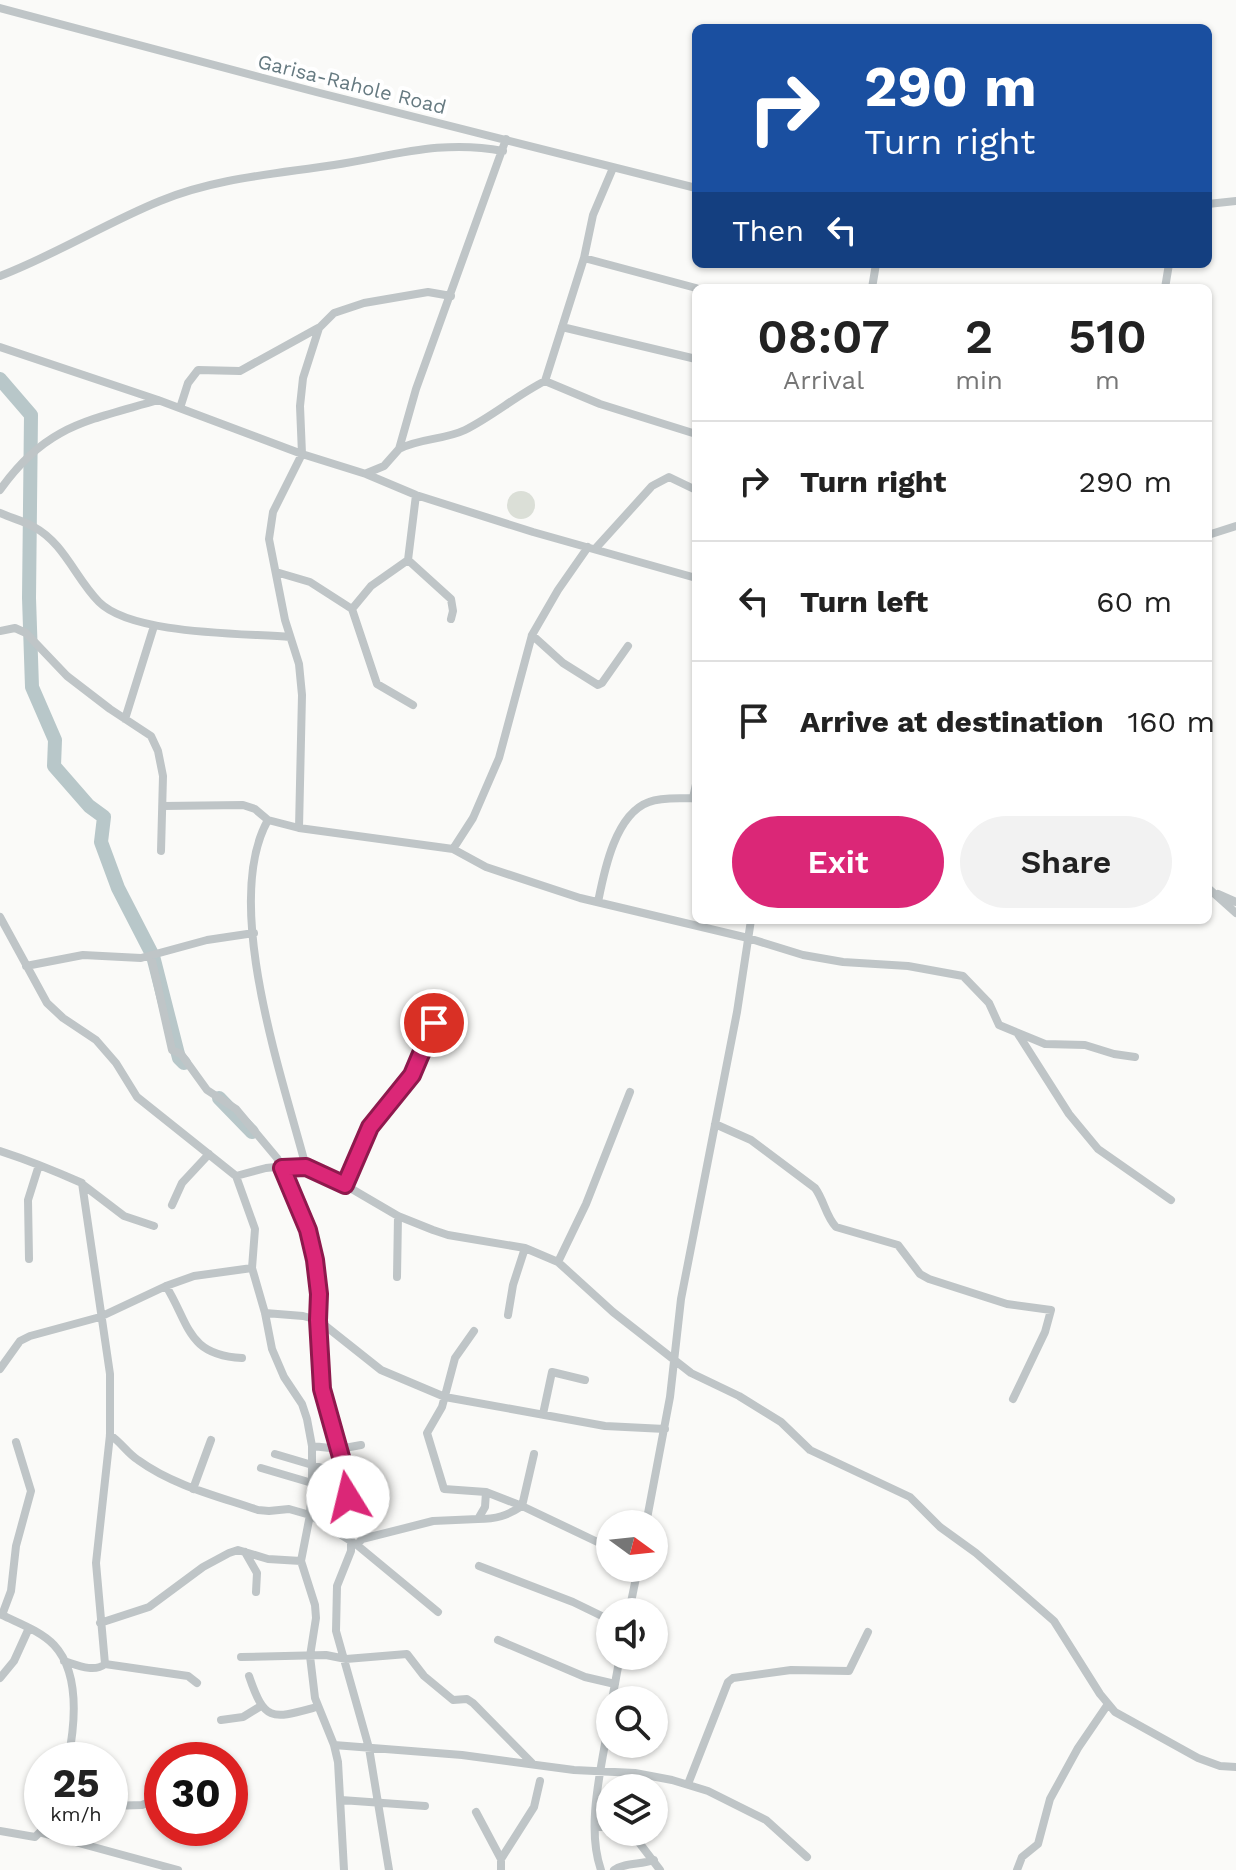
<!DOCTYPE html>
<html lang="en">
<head>
<meta charset="utf-8">
<style>
  :root { --surface:#fff; --page:#f2f2f2; --text:#222; --muted:#767676; --line:#e0e0e0; --accent:#db2777 }
  body { margin:0; font-family:"Work Sans",sans-serif; background:var(--page); color:var(--text); height:100vh; display:flex; flex-direction:column; font-size:30px; white-space:nowrap }
  * { box-sizing:border-box; margin:0 }
  p { font-size:26px; color:var(--muted) }
  .icon { flex:none; width:44px; height:44px; fill:none; stroke:currentColor; stroke-width:2; stroke-linecap:round; stroke-linejoin:round }
  .map { position:relative; flex:1; overflow:hidden }
  .panel { position:absolute; left:692px; top:284px; width:520px; height:640px; display:flex; flex-direction:column; background:var(--surface); border-radius:12px; box-shadow:0 2px 6px #0004 }
  .panel>* { flex:none }
  .banner { position:absolute; left:692px; top:24px; width:520px; height:244px; border-radius:12px; box-shadow:0 2px 6px #0004; background:#1a4fa0; color:#fff; overflow:hidden }
  .needle { width:52px; rotate:105deg }
  .tools { position:absolute; left:596px; top:1510px; display:grid; gap:16px }
  .tools a { display:grid; place-items:center; width:72px; height:72px; border-radius:50%; background:var(--surface); box-shadow:0 2px 6px #0004; font-size:40px }
  .speed { position:absolute; left:24px; top:1742px; display:flex; gap:16px; font-size:40px; font-weight:700; text-align:center }
  .speed>* { display:grid; place-content:center; width:104px; height:104px; border-radius:50%; background:var(--surface); box-shadow:0 2px 6px #0004; line-height:1 }
  .speed small { font-size:20px; font-weight:400 }
  .speed .limit { border:12px solid #d22; background:#fff; color:#111 }
  .pin { position:absolute; display:grid; place-items:center; width:68px; height:68px; color:#fff; margin:-34px; border:4px solid #fff; border-radius:50%; box-shadow:0 2px 8px #0007 }
  .me { position:absolute; width:88px; margin:-44px; rotate:351deg; stroke-linejoin:round; filter:drop-shadow(0 0 6px #0008) }
  .turn { display:flex; align-items:center; gap:28px; height:168px; padding:0 40px; font-size:36px }
  .turn .icon { width:104px; height:104px; stroke-width:2.5 }
  .turn b { display:block; font-size:56px; line-height:68px }
  .then { display:flex; align-items:center; height:76px; padding:0 40px; background:#0003; gap:16px; font-size:30px }
  .eta { display:flex; justify-content:space-evenly; align-items:center; height:136px; text-align:center }
  .eta b { font-size:48px; font-weight:600; line-height:56px }
  .button { display:flex; gap:16px; margin-top:auto; padding:16px 40px }
  .button a { flex:1; height:92px; border-radius:48px; background:var(--accent); color:#fff; font-size:32px; font-weight:600; line-height:92px; text-align:center }
  .button a+a { background:var(--page); color:var(--text) }
  ul { padding:0; list-style:none }
  li { display:flex; align-items:center; gap:24px; height:120px; padding:0 40px; border-top:2px solid var(--line) }
  li div { flex:1 }
  li b { display:block; font-size:30px }
  li em { font-style:normal }
  .map>svg:first-child { display:block }
  .green { fill:#dbdfd7 }
  .lines { fill:none; stroke-linecap:round; stroke-linejoin:round }
  .river { stroke:#b8c7c9; stroke-width:14 }
  .minor { stroke:#bfc5c7; stroke-width:8 }
  .route-casing { stroke:#8e194d; stroke-width:20 }
  .route { stroke:#db2777; stroke-width:14 }
  .labels { text-anchor:middle; dominant-baseline:central; stroke-width:8; stroke-linejoin:round; paint-order:stroke }
  .street-label { font-size:20px; fill:#667a81; stroke:#fff }
</style>
</head>
<body>
<div class="map">
<svg width="1236" height="1870" viewBox="0 0 1236 1870">
  <rect width="100%" height="100%" fill="#fafaf8"/>
  <path class="green" d="M507 505a14 14 0 1 1 28 0a14 14 0 1 1-28 0Z"/>
  <g class="lines">
    <path class="river" d="M0 379 31 415 29 598 32 687 55 740 54 766 89 806 104 817 101 842 118 888 153 956 179 1058 184 1063
      M219 1098 252 1132"/>
    <path class="minor" d="M0 8 316 92 696 188
      M1208 204 1236 201
      M584 258 696 288
      M0 276C55 255 106 223 160 201 215 178 276 174 334 165 393 156 441 139 503 151
      M872 288 876 264
      M1165 288 1169 264
      M451 296 428 292 364 303 334 313 319 328 303 378 300 406 302 454 273 512 269 539 285 620 299 664 302 695 299 828 453 849 486 867 580 898 748 938 803 955 843 962 908 966 963 976 989 1003 999 1025 1045 1044 1085 1045 1114 1054 1135 1057
      M562 327 696 359
      M0 347 158 400 302 454 366 474 416 495 533 532 696 578
      M545 381 584 258 593 215 613 168
      M180 408 188 383 198 370 240 371 318 328
      M399 449C420 438 444 440 465 430 493 416 517 395 545 381L600 404 696 434
      M367 473 384 466 399 449 416 389 506 139
      M0 490C46 425 87 421 158 400
      M0 513C11 518 24 521 34 527 64 543 76 579 99 602 132 635 243 633 290 637
      M1208 535 1236 526
      M595 549 652 486 669 477 696 490
      M408 560 451 599 453 611 451 619
      M276 572 310 582 352 609 371 586 408 560 416 495
      M352 609 377 684 413 705
      M0 631 15 628 26 633 67 676 110 709 151 736 158 751 163 776 161 851
      M532 635 563 663 598 685 602 683 628 646
      M125 719 154 626
      M696 784 693 798 696 801
      M163 806 243 805 255 809 268 820 299 828
      M268 820C221 903 283 1079 306 1167
      M453 849 473 818 499 758 532 635 558 590 588 547
      M1208 888 1236 913
      M1218 894 1236 902
      M598 902C604 872 615 814 649 802 662 797 679 799 693 798
      M0 917 47 1003 63 1018 96 1040 116 1063 137 1097 236 1176 255 1229 252 1268 265 1313 272 1349 284 1377 302 1404 307 1419 312 1446V1483L310 1515 301 1561 315 1605 316 1618 310 1656 315 1698 334 1745 338 1762 344 1870
      M151 956 172 1050 181 1054 207 1090 236 1109 277 1158 291 1184 299 1212 310 1240 319 1294 318 1320 303 1316 265 1313
      M26 966 83 955 141 958 207 940 254 933
      M1018 1034 1069 1114 1098 1149 1171 1200
      M715 1124 751 1140 815 1188C824 1200 826 1217 836 1227L898 1245 920 1274 929 1279 1007 1304 1051 1310 1045 1332 1013 1399
      M0 1151C28 1160 55 1171 82 1183L110 1374V1435L96 1563 105 1664C94 1673 77 1665 64 1661
      M236 1176 266 1168 295 1165 306 1167 345 1185 398 1216 433 1230 448 1235 525 1248 558 1262 613 1312 691 1373 739 1396 781 1422 810 1450 910 1497 940 1527 976 1553 1054 1621 1100 1694 1115 1712 1198 1758 1220 1766 1236 1767
      M82 1184 124 1216 154 1226
      M345 1185 370 1127 412 1075 434 1023
      M172 1205 182 1183 209 1154
      M29 1259 28 1200 39 1165
      M558 1262 586 1204 630 1092
      M397 1277 398 1216
      M166 1286C190 1325 187 1355 242 1358
      M508 1315 513 1285 525 1248
      M474 1331 455 1358 442 1407 427 1433 444 1489 486 1492 522 1506 610 1548
      M0 1369 20 1341 30 1336 100 1317 166 1286 194 1276 252 1268
      M543 1414 552 1372 585 1380
      M110 1435C121 1442 127 1453 138 1460 174 1486 217 1496 258 1510L269 1511 289 1509 310 1515 357 1545 438 1612
      M312 1446 339 1449 361 1445
      M275 1454 346 1475 378 1480
      M261 1468 312 1483
      M193 1489 211 1440
      M478 1519C496 1519 507 1516 522 1506L534 1454
      M646 1524 670 1397 681 1299 737 1012 751 920
      M362 1539 367 1515 364 1498
      M357 1545 362 1539 433 1521 478 1519 485 1507 486 1492
      M245 1552 257 1573 256 1592
      M479 1566 573 1602 610 1620
      M629 1612 638 1568
      M0 1614C18 1623 41 1631 54 1645 81 1674 75 1725 68 1760
      M2 1615 11 1591 16 1546 31 1491 16 1442
      M100 1623 149 1607 203 1567 229 1553 238 1550 268 1559 301 1561
      M498 1640 585 1677 615 1684
      M241 1657 326 1655 346 1659 407 1654 424 1676 453 1700 467 1699 473 1703 532 1763
      M105 1664 188 1676 197 1683
      M249 1676C265 1723 272 1719 317 1707
      M0 1678 14 1661 29 1628
      M612 1700 620 1656
      M221 1720 243 1717 261 1706
      M334 1745 462 1755 574 1770 635 1773 672 1780 708 1791 766 1820 807 1857
      M688 1784 728 1682 733 1678 791 1670 849 1671 868 1632
      M341 1800 425 1806
      M110 1806 142 1805 162 1797
      M476 1812 501 1859V1870
      M595 1827H610
      M0 1831 35 1837 43 1829
      M631 1832 660 1870
      M42 1833 178 1870
      M501 1859 534 1807 540 1781
      M389 1870 369 1748 336 1631 337 1586 351 1551V1542L346 1475 322 1389 318 1320 381 1370 445 1397 605 1426 665 1429
      M601 1870C585 1825 603 1762 610 1715
      M614 1870C626 1862 640 1865 654 1860
      M1017 1870 1022 1857 1038 1844 1050 1799 1078 1748 1108 1704"/>
  </g>
  <g class="lines">
    <g class="route-casing">
      <path id="route" d="M348 1497 346 1475 322 1389 318 1320 319 1294 315 1260 308 1230 282 1168 306 1167 345 1185 370 1127 412 1075 434 1023"/>
    </g>
    <use href="#route" class="route"/>
  </g>
  <g class="labels">
    <g class="street-label">
      <text transform="translate(352 84) rotate(14)">Garisa-Rahole Road</text>
    </g>
  </g>
</svg>
<div class="tools">
<a><svg class="needle" viewBox="-14 -14 28 28"><path d="M0-13l5 13h-10z" fill="#e53935"/><path d="M0 13l5-13h-10z" fill="#767676"/></svg></a>
<a><svg class="icon" aria-label="sound" viewBox="0 0 24 24"><path d="M4 9h4l5-4v14l-5-4H4zM17 9q2 3 0 6"/></svg></a>
<a><svg class="icon" aria-label="search" viewBox="0 0 24 24"><circle cx="10" cy="10" r="6"/><path d="M15 15l6 6"/></svg></a>
<a><svg class="icon" aria-label="layers" viewBox="0 0 24 24"><path d="M12 4l9 5-9 5-9-5zM3 14l9 5 9-5"/></svg></a>
</div>
<div class="speed"><div>25<small>km/h</small></div><div class="limit">30</div></div>
<div class="pin" style="left:434px;top:1023px;background:#d93025"><svg class="icon" aria-label="arrive" viewBox="0 0 24 24"><path d="M6 21V4h12l-3 4 3 4H6"/></svg></div>
<svg class="me" style="left:348px;top:1497px" viewBox="-20 -20 40 40"><circle r="19" fill="#fff"/><path d="M0-13L10 11 0 6-10 11z" fill="#db2777"/></svg>
<div class="banner">
<div class="turn"><svg class="icon" aria-label="right" viewBox="0 0 24 24"><path d="M7 20v-9h11M14 6l5 5-5 5"/></svg><div><b>290 m</b>Turn right</div></div>
<div class="then">Then<svg class="icon" aria-label="left" viewBox="0 0 24 24"><path d="M17 20v-9H6M10 6l-5 5 5 5"/></svg></div>
</div>
<section class="panel">
<div class="eta">
<div><b>08:07</b><p>Arrival</p></div>
<div><b>2</b><p>min</p></div>
<div><b>510</b><p>m</p></div>
</div>
<ul>
<li><svg class="icon" aria-label="right" viewBox="0 0 24 24"><path d="M7 20v-9h11M14 6l5 5-5 5"/></svg><div><b>Turn right</b></div><em>290 m</em></li>
<li><svg class="icon" aria-label="left" viewBox="0 0 24 24"><path d="M17 20v-9H6M10 6l-5 5 5 5"/></svg><div><b>Turn left</b></div><em>60 m</em></li>
<li><svg class="icon" aria-label="arrive" viewBox="0 0 24 24"><path d="M6 21V4h12l-3 4 3 4H6"/></svg><div><b>Arrive at destination</b></div><em>160 m</em></li>
</ul>
<div class="button"><a>Exit</a><a>Share</a></div>
</section>
</div>
</body>
</html>
